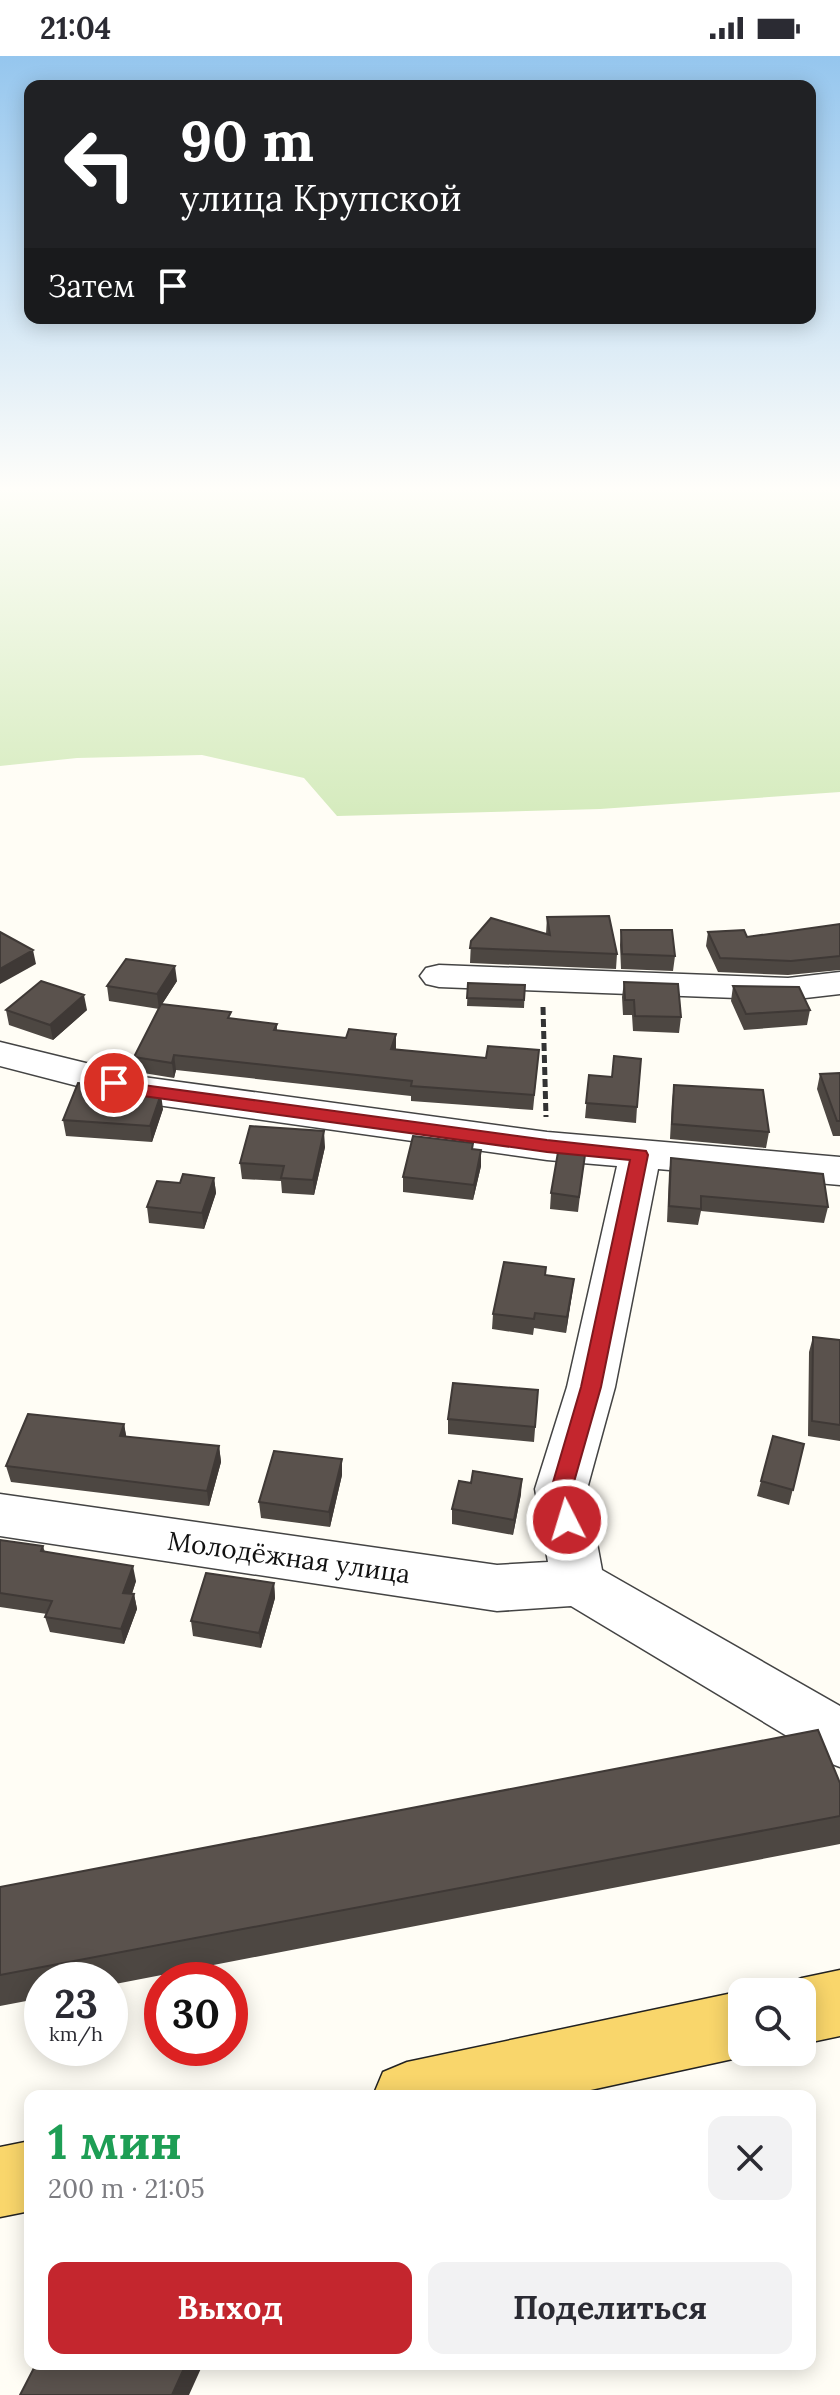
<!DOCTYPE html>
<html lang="ru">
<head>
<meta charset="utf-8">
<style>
  :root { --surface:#fff; --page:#f2f2f3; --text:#2b2b33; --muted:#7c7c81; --accent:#c4262e }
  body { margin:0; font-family:Lora,serif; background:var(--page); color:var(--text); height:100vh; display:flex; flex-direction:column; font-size:30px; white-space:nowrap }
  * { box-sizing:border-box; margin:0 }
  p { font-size:26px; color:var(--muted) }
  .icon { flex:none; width:44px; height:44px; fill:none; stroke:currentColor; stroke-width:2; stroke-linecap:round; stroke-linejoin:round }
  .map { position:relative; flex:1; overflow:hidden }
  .sheet { position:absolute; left:24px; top:2034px; width:792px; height:280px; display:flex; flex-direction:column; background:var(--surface); border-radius:16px; box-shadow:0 4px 20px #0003 }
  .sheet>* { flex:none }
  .banner { position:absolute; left:24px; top:24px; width:792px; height:244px; border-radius:16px; box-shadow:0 4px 20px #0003; background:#202124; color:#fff; overflow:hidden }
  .controls { position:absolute; left:728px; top:1922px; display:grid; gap:16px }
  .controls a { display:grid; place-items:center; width:88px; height:88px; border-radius:16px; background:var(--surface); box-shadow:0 4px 20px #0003; font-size:40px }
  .speed { position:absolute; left:24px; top:1906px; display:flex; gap:16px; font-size:40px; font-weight:700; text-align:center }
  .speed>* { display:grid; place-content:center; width:104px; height:104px; border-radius:50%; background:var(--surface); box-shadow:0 4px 20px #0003; line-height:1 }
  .speed small { font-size:20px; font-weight:400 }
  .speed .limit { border:12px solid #d22; background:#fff; color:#111 }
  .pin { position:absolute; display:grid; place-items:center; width:68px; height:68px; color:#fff; margin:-34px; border:4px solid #fff; border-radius:50%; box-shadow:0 2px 8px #0007 }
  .me { position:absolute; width:88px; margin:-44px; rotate:355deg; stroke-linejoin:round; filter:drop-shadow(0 0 6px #0008) }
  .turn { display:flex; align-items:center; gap:28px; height:168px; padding:0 24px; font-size:36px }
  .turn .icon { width:104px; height:104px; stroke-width:2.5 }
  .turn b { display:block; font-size:56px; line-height:68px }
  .then { display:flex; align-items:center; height:76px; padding:0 24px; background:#0003; gap:16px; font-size:30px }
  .round { display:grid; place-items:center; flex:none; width:84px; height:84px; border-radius:16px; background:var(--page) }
  .head { display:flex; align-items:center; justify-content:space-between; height:136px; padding:0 24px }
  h1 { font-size:48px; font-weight:700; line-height:60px; color:#1e9e55 }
  .primary-button { display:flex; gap:16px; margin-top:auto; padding:16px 24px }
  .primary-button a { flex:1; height:92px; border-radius:16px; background:var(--accent); color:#fff; font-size:32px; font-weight:700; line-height:92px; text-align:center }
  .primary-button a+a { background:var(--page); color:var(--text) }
  .status { display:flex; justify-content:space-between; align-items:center; height:56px; padding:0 40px; background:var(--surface); direction:ltr }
  .status svg { height:22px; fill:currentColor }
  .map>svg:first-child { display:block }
  .green { fill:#d5ebbd }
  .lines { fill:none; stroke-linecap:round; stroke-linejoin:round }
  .minor-casing { stroke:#444; stroke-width:3 }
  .major-casing { stroke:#222; stroke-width:3 }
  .path { stroke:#333; stroke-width:5; stroke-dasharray:8 4; stroke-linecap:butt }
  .minor { fill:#fff; fill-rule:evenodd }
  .major { fill:#f9d66b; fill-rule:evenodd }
  .wall { fill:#4d4742 }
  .shaded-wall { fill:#3f3936 }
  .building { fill:#5a524d; stroke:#3f3936; stroke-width:2 }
  .route { fill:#c4262e; stroke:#7f191e; stroke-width:2 }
  .labels { text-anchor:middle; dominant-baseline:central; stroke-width:8; stroke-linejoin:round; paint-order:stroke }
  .near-street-label { font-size:26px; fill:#111; stroke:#fff }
</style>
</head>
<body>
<div class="status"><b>21:04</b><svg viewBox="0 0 49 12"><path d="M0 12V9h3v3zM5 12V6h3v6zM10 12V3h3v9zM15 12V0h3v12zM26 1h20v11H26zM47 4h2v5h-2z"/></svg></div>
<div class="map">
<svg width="840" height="2339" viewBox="0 0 840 2339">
  <rect width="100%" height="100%" fill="#fffdf5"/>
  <path class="green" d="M0 433H840V736L600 753 337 760 304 722 202 699 77 702 0 710Z"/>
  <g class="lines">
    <g class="minor-casing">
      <path id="minor" d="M439 909 788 922 840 916V938L788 944 439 931 426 928 420 920 426 912Z
        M0 986 143 1021 547 1076 840 1101V1129L658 1113 615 1331 587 1433 602 1514 840 1650V1711L819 1703 817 1698 571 1550 497 1555 0 1480V1438L497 1509 548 1506 535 1433 567 1331 617 1110 547 1104 143 1047 0 1010Z"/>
    </g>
    <g class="major-casing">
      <path id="major" d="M840 1914V1980L802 1988V1936H777L779 1932 802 1922Z
        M742 1935 744 1936H742V1996H754L742 2001 563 2040H373L383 2016 407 2006Z
        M30 2085V2155L0 2161V2091Z"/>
    </g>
    <path class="path" d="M543 951 546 1061"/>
    <use href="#minor" class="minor"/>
    <use href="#major" class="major"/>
  </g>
  <path class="wall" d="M547 861 617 898 616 913 470 907 471 885 546 878Z
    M840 868V914L788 919 718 916 706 890 708 876 747 881Z
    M621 874 675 900 673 915 621 913 620 889Z
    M177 925 162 948 232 963 277 968V975L396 994 486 1002 539 994 533 1054 411 1045V1040L176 1014 174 1022 137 1016 134 1001 159 953 109 945 107 930Z
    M624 926 681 961 679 977 633 975 632 959H623L622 941Z
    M468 927 525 929 524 952 467 950Z
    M733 930 810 954 807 969 744 974 731 945Z
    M6 954H87L53 984 9 969Z
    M840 1017V1080H833L817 1033 820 1018Z
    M589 1019 637 1051 636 1067 585 1062Z
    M674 1029 769 1076 766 1092 670 1083 672 1045Z
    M163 1053 152 1086 66 1080 63 1064Z
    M325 1091 314 1139 282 1137 281 1125 242 1123 240 1107Z
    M473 1093 481 1110 473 1144 403 1136V1121Z
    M671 1102 828 1151 824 1167 701 1155 698 1169 667 1166 669 1117Z
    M583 1115 578 1156 550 1153 551 1137Z
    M214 1122 216 1137 204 1173 149 1167 147 1151 180 1127Z
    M546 1211V1219L574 1223 566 1277 534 1272 533 1279 492 1273 493 1258Z
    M813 1281 840 1284V1385L808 1380 809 1296Z
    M538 1334 534 1386 448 1378V1363Z
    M124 1368 126 1381 219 1390 221 1406 209 1450 11 1426 6 1410Z
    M773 1380 804 1388 789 1449 757 1440Z
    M342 1419 330 1471 261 1462 259 1446Z
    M521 1438 513 1479 452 1468V1453Z
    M0 1484 43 1490 45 1496 136 1525 132 1538H134L137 1553 124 1588 50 1576 45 1561 47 1558 0 1551Z
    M274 1527 275 1542 261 1592 193 1580 191 1565Z
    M840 1727V1788L110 1929V1924H42V1942L0 1950V1831Z"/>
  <path class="shaded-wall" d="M33 894 36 908 0 928V913Z
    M175 910 177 925 159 953 157 938Z
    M84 939 87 954 53 984 50 969Z
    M396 978V993L392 1008 391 993Z
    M174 999 176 1014 174 1022 172 1007Z
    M161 1038 163 1053 152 1086 150 1070Z
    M324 1075 325 1091 314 1139 313 1124Z
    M481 1094V1110L473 1144 474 1129Z
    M214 1122 216 1137 204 1173 202 1157Z
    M574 1223 572 1239 566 1277 567 1261Z
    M124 1368 127 1384 120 1380Z
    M219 1390 221 1406 209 1450 207 1435Z
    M342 1403V1419L330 1471 329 1456Z
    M522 1423 521 1438 513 1479 514 1464Z
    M133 1510 136 1525 127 1552 123 1537Z
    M274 1527 275 1542 261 1592 259 1577Z
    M134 1538 137 1553 124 1588 121 1573Z
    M186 2308H203L189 2339H172Z"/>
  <path class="building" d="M609 860 617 898 470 892 471 885 491 862 550 879 547 861Z
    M840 868V900L791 905 720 902 708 876 744 874 747 881Z
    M621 874H672L675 900 622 898Z
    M0 876 33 894 0 913Z
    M126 903 175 910 157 938 107 930Z
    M41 925 84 939 50 969 6 954Z
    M624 926 678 928 681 961 635 960 634 944H625Z
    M468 927 525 929 524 944 467 942Z
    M733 930 799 931 810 954 746 958Z
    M161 948 231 956 228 962 277 968 274 974 346 982 349 973 396 978 391 993 486 1002 488 990 539 994 534 1039 411 1030 412 1025 174 999 172 1007 134 1001Z
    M614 1000 641 1003 637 1051 586 1047 589 1019 612 1021Z
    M840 1017V1065H837L820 1018Z
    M78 1027 161 1038 150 1070 63 1064Z
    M674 1029 763 1034 769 1076 672 1068Z
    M250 1070 324 1075 313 1124 281 1122 284 1110 240 1107Z
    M413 1080 473 1087 472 1093 481 1094 474 1129 403 1121Z
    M558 1096 585 1099 579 1141 551 1137Z
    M671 1102 823 1118 828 1151 701 1140V1153L669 1150Z
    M183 1118 214 1122 202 1157 147 1151 157 1125 180 1127Z
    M504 1206 546 1211 545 1219 574 1223 567 1261 535 1257 534 1263 493 1258Z
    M813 1281 840 1284V1369L812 1365Z
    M453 1327 538 1334 535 1371 448 1363Z
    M28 1358 124 1368 120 1380 219 1390 207 1435 6 1410Z
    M773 1380 804 1388 793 1434 761 1425Z
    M274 1395 342 1403 329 1456 259 1446Z
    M473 1415 522 1423 514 1464 452 1453 459 1425 471 1427Z
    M0 1484 43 1490 41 1495 133 1510 123 1537 134 1538 121 1573 45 1561 52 1545 0 1537Z
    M206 1517 274 1527 259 1577 191 1565Z
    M818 1674 840 1727V1760L0 1919V1831Z
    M36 2308H186L172 2339H20Z"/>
  <linearGradient id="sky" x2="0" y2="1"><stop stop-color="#95c6ee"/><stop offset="0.57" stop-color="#fffefa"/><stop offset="1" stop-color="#fffefa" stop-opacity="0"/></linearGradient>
  <rect width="840" height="760" fill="url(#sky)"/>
  <path class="route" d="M114 1022 143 1029 547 1084 646 1095 648 1099 601 1331 572 1433 578 1464 574 1471 567 1473 559 1471 551 1433 581 1331 630 1104 547 1096 143 1040 109 1031 106 1027 109 1023Z"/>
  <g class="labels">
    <g class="near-street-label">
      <text transform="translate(289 1501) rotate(8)">Молодёжная улица</text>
    </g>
  </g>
</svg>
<div class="controls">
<a><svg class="icon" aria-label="search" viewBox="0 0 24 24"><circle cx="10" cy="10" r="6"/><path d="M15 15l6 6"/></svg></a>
</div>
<div class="speed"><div>23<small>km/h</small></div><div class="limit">30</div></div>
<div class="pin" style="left:114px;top:1027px;background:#d93025"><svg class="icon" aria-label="arrive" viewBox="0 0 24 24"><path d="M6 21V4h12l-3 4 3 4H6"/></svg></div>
<svg class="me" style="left:567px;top:1464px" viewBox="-20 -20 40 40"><circle r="17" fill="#c4262e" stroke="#fff" stroke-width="3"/><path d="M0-11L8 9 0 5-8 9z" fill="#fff"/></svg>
<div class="banner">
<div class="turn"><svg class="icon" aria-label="left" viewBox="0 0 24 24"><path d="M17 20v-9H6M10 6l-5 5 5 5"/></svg><div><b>90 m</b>улица Крупской</div></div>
<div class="then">Затем<svg class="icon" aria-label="arrive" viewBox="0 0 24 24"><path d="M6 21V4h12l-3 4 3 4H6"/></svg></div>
</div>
<section class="sheet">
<div class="head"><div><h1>1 мин</h1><p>200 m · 21:05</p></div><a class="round"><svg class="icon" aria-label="close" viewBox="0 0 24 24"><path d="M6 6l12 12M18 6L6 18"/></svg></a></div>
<div class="primary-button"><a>Выход</a><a>Поделиться</a></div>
</section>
</div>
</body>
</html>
